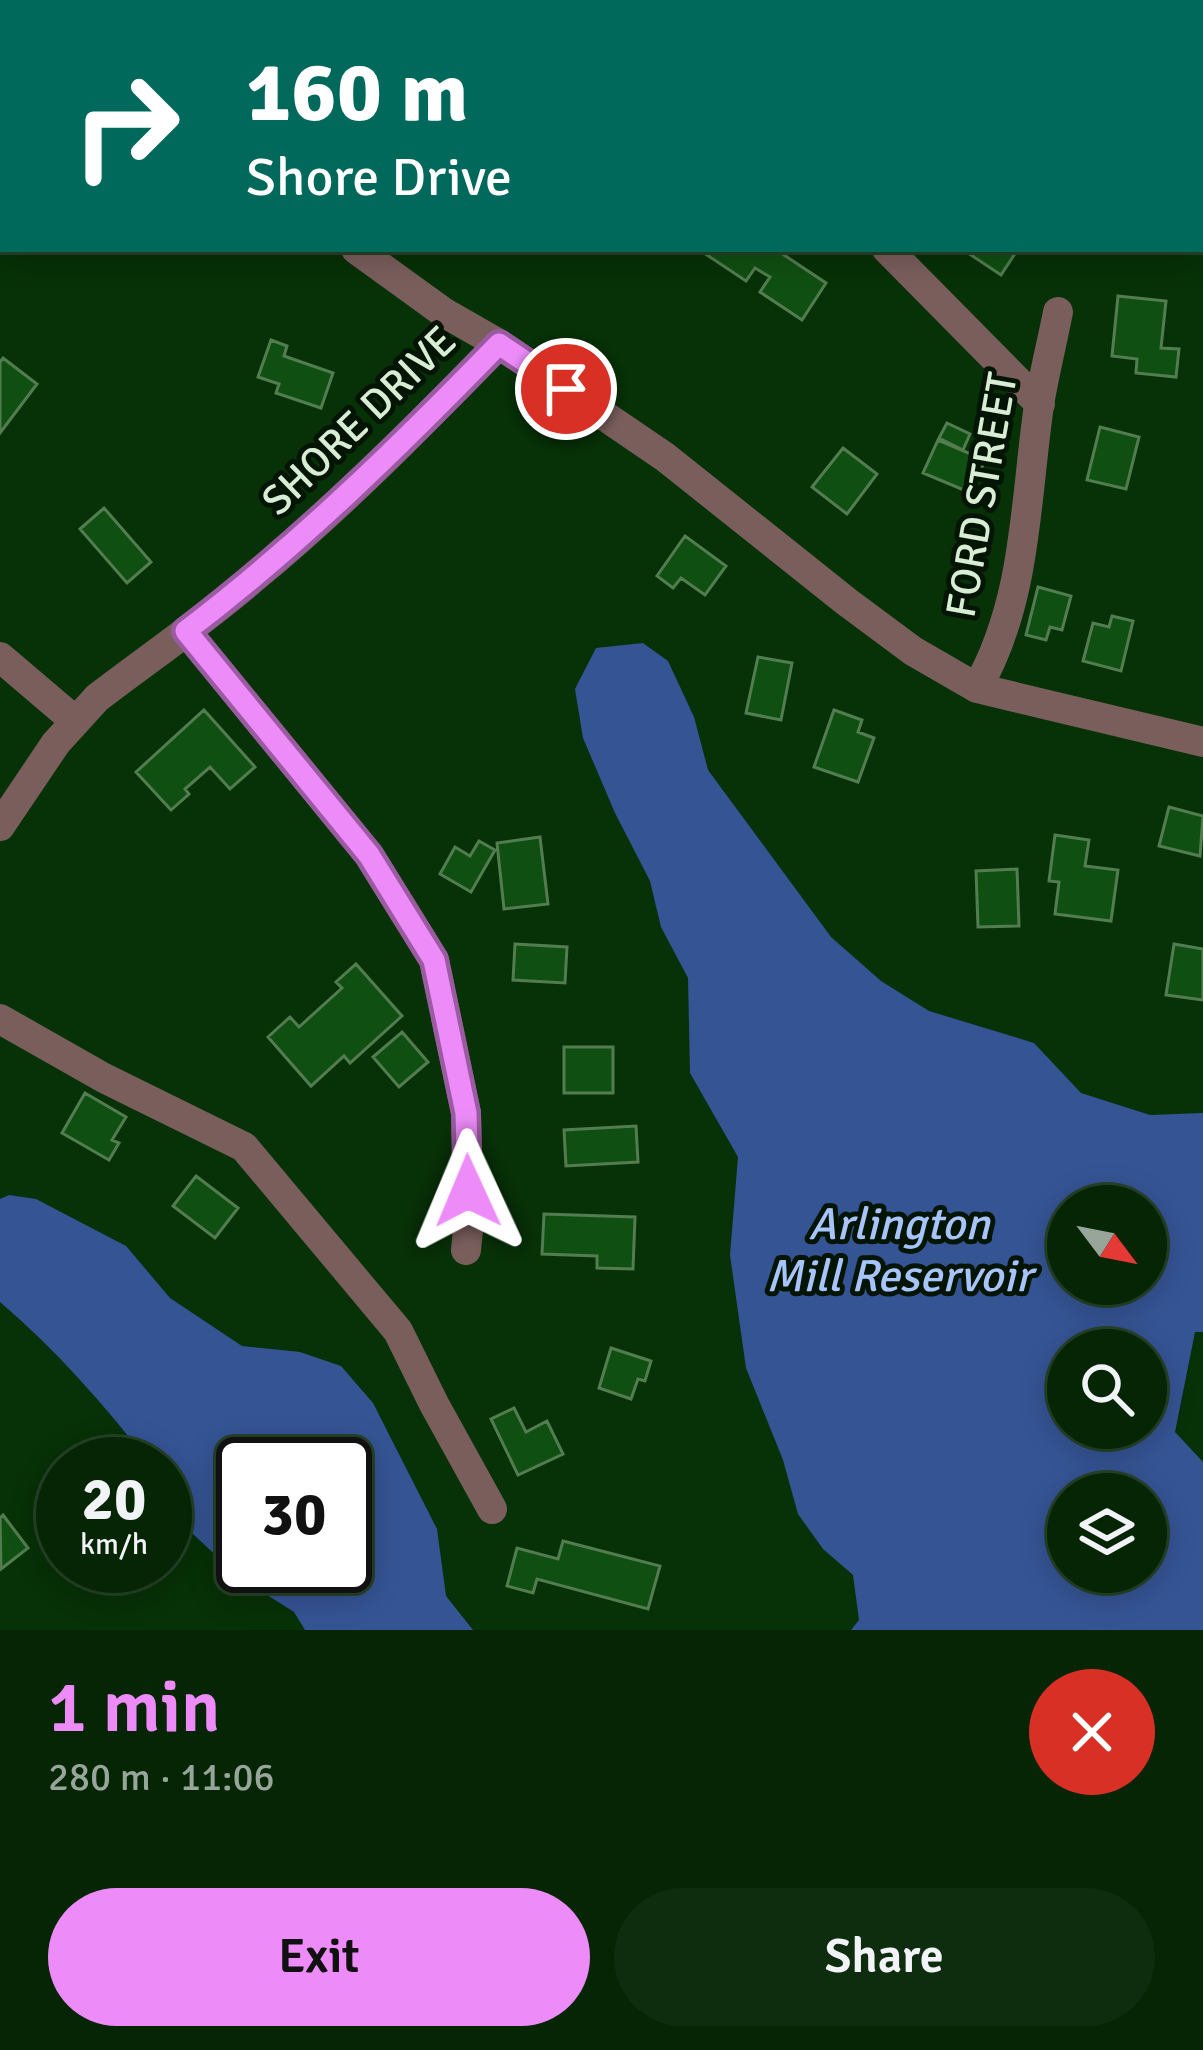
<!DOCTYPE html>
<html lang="en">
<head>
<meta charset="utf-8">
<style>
  :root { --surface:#052505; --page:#0e2d0f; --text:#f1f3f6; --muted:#97a59a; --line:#264227; --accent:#ed8cf9 }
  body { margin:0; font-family:Signika,sans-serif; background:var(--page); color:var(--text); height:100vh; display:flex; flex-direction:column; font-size:45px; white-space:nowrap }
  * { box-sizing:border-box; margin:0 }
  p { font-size:39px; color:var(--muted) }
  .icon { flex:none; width:66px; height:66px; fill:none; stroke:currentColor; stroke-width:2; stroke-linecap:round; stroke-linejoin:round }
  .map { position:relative; height:1630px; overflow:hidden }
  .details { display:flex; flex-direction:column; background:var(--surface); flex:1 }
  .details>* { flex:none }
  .top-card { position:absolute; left:0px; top:0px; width:1203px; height:252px; box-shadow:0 6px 30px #0003,0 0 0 3px var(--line); background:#00695c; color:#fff; overflow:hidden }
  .needle { width:78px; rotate:122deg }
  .fabs { position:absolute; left:1047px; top:1185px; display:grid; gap:24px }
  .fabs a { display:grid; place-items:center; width:120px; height:120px; border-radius:50%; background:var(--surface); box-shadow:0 6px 30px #0003,0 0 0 3px var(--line); font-size:60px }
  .speed { position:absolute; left:36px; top:1437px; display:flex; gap:24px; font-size:60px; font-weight:700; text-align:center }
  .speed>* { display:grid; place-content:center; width:156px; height:156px; border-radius:50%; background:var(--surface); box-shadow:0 6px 30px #0003,0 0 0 3px var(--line); line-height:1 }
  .speed small { font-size:30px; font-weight:400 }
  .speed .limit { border:6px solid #111; border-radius:18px; background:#fff; color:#111 }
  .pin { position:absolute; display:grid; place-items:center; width:102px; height:102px; color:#fff; margin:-51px; border:6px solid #fff; border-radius:50%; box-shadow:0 3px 12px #0007 }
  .me { position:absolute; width:132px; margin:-66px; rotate:359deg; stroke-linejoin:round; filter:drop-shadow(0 0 9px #0008) }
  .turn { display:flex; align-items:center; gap:42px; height:252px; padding:0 48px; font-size:54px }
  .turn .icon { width:156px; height:156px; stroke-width:2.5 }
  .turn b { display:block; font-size:84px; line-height:102px }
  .round { display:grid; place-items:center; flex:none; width:126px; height:126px; border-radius:63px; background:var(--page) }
  .headline { display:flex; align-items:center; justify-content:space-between; height:204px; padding:0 48px }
  h1 { font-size:72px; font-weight:600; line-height:90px; color:var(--accent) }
  .cta { display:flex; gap:24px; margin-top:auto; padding:24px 48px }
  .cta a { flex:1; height:138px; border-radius:72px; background:var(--accent); color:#111; font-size:48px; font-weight:600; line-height:138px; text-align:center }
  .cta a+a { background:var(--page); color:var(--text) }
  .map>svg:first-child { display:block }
  .water { fill:#355494; fill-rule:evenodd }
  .building { fill:#104f12; stroke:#537c50; stroke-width:3 }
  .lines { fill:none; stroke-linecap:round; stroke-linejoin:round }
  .lane { stroke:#795e5c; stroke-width:16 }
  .street { stroke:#795e5c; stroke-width:30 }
  .route-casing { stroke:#9a5ba2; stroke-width:30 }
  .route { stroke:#ed8cf9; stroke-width:21 }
  .labels { text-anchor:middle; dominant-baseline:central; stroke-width:10; stroke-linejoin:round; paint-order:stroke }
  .street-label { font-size:42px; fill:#d7eed5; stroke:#051505 }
  .water-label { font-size:45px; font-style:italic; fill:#a7c4fb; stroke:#051505 }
</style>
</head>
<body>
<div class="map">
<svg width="1203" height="1630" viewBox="0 0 1203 1630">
  <rect width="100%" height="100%" fill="#073107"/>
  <path class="water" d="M643 643 668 661 694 717 708 770 831 937 881 981 929 1011 1034 1043 1081 1093 1150 1115 1203 1113V1332H1195L1175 1432 1203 1462V1630H851L859 1620 853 1575 823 1549 798 1514 783 1460 746 1368 730 1255 738 1157 690 1073 688 978 661 927 650 881 615 813 583 738 575 689 596 648ZM1068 1206H1146V1284H1068ZM1068 1350H1146V1428H1068ZM1068 1494H1146V1572H1068Z
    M9 1195 36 1199 126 1246 170 1298 242 1346 300 1352 341 1366 373 1403 437 1529 446 1596 473 1630H305L294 1612 240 1578 192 1533 165 1484V1464H150C105 1405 56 1350 0 1302V1199ZM243 1464H345V1566H243Z"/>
  <path class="building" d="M707 249H775L826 283 802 320 760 292 770 277 755 268 746 281 704 253Z
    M962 249H1018L1001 275Z
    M1118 296 1166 301 1161 348 1179 349 1176 377 1136 373 1137 359 1112 356Z
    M271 340 287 346 284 356 333 373 321 408 276 393 279 384 258 377Z
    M3 358 37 384 0 433V362Z
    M947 423 970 434 963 450 939 438Z
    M1100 427 1139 437 1126 489 1087 480Z
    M938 440 985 460 971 493 923 473Z
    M843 448 877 474 847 514 812 487Z
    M104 508 151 562 127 583 80 529Z
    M685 536 726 566 705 595 681 578 673 588 657 576Z
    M1038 587 1071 596 1062 630 1050 627 1046 640 1026 635Z
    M1112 616 1133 621 1121 671 1083 661 1093 623 1109 627Z
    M758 657 792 663 781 720 746 713Z
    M204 710 255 767 230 789 210 767 185 789 189 794 171 810 136 772Z
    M834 710 862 720 858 732 874 738 858 782 814 767Z
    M1169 807 1203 816 1200 856 1159 846Z
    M1055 835 1089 840 1085 866 1118 870 1111 921 1055 914 1059 882 1049 881Z
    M540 837 548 904 504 909 497 843Z
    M479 841 495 850 471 892 440 874 455 847 470 856Z
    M1017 869 1019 926 978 927 976 871Z
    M515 944 567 947 565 983 513 980Z
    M1174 944 1203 949V1000L1166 995Z
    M356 964 402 1016 350 1063 344 1056 311 1086 268 1037 290 1017 299 1027 342 988 336 982Z
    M402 1032 428 1062 399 1087 373 1057Z
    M564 1047H613V1093H564Z
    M85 1093 126 1117 112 1140 119 1143 109 1160 62 1133Z
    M636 1126 638 1162 566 1166 564 1130Z
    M196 1176 238 1208 215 1238 173 1206Z
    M544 1214 635 1217 633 1269 597 1268V1256L542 1254Z
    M611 1348 651 1361 645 1381 638 1379 631 1399 599 1388Z
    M514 1408 526 1432 547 1421 563 1454 518 1475 491 1419Z
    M3 1515 28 1548 1 1569 0 1518Z
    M563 1541 660 1566 648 1609 537 1579 533 1593 507 1586 517 1548 558 1559Z"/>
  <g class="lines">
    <path class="lane" d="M1200 75H1203"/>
    <path class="street" d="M205 0 206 3
      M356 249 443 312 499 344
      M887 249 1040 404
      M186 631 369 855 434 960 466 1113 468 1230 466 1250
      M0 657 74 720
      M977 688C1027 601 1025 501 1039 405 1044 374 1052 343 1058 312
      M0 826 56 743 97 698C148 659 202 622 251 580 339 508 419 426 499 344L665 457 847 602 913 651 977 688 1203 742
      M0 1019 104 1078 244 1147 398 1331 434 1404 492 1509"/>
  </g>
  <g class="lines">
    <g class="route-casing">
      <path id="route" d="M468 1191 466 1113 434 960 369 855 186 631C299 545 400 446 499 344L566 389"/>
    </g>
    <use href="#route" class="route"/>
  </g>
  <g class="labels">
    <g class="street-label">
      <text transform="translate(359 421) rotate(-44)">SHORE DRIVE</text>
      <text transform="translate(982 495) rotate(-80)">FORD STREET</text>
    </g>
    <g class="water-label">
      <text x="899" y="1224">Arlington<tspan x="899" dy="52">Mill Reservoir</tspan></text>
    </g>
  </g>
</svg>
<div class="fabs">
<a><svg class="needle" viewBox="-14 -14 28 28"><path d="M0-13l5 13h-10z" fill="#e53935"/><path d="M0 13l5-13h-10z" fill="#97a59a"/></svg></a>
<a><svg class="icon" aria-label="search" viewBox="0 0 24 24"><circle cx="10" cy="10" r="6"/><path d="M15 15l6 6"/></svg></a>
<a><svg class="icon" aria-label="layers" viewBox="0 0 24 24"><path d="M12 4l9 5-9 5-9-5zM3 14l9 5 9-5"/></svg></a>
</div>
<div class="speed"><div>20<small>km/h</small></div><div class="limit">30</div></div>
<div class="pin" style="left:566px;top:389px;background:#d93025"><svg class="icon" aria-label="arrive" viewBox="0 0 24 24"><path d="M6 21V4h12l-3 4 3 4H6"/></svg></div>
<svg class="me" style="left:468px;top:1191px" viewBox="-20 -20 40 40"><path d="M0-17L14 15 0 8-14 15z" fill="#ed8cf9" stroke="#fff" stroke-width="4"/></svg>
<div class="top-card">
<div class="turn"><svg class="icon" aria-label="right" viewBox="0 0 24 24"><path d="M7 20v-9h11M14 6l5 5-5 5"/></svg><div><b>160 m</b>Shore Drive</div></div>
</div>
</div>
<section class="details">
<div class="headline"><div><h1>1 min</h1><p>280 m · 11:06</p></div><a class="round" style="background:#d93025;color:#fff"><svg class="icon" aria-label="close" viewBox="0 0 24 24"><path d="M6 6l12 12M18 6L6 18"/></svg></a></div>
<div class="cta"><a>Exit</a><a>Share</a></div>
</section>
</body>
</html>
